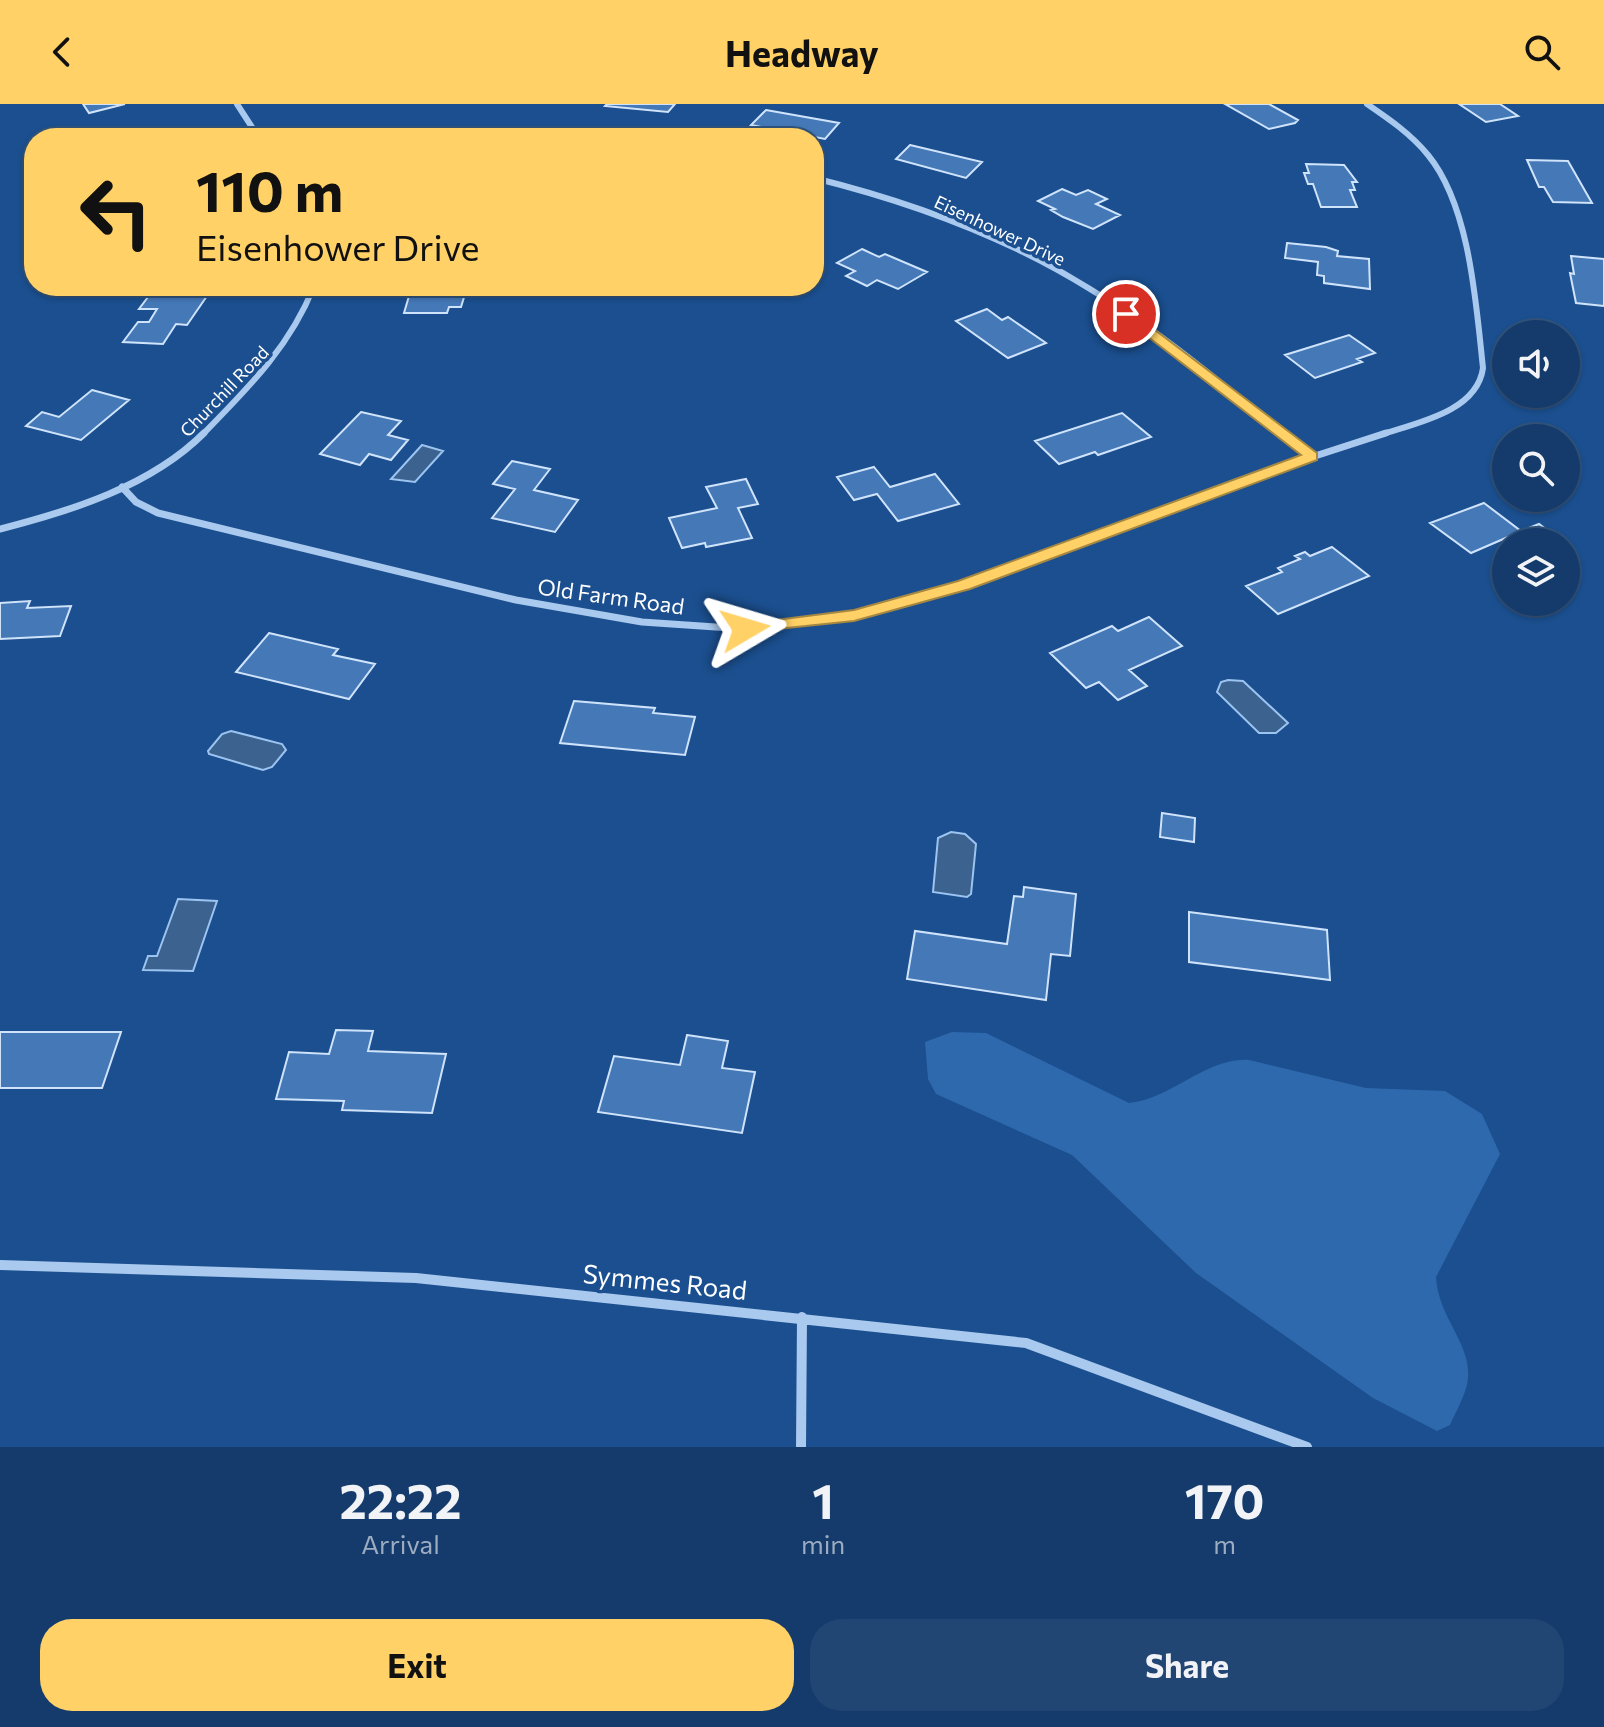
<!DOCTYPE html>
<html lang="en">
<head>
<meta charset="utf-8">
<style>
  :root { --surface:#143b6b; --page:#214673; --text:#f1f3f6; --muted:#9dadc1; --line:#33557e; --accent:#ffd166 }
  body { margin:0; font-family:Commissioner,sans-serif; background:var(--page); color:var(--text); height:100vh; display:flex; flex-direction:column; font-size:30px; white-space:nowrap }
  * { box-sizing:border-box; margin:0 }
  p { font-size:26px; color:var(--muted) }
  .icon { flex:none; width:44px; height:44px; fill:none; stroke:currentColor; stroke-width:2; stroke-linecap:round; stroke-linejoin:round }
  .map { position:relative; height:1343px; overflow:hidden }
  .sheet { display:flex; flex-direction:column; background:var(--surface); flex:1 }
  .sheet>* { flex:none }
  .banner { position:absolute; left:24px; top:24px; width:800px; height:168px; border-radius:32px; box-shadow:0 2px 6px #0004,0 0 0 2px var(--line); background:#ffd166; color:#111; overflow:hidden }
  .controls { position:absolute; left:1492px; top:216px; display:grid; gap:16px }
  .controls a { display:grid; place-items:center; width:88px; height:88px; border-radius:50%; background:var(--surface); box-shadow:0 2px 6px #0004,0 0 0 2px var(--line); font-size:40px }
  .pin { position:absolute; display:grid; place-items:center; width:68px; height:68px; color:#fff; margin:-34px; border:4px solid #fff; border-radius:50%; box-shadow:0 2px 8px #0007 }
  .me { position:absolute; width:88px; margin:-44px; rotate:83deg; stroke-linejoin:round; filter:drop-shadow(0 0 6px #0008) }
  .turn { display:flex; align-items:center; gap:28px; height:168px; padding:0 40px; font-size:36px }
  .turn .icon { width:104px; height:104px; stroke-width:2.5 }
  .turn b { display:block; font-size:56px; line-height:68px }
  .eta { display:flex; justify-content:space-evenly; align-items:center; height:136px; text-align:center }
  .eta b { font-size:48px; font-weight:700; line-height:56px }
  .primary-button { display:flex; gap:16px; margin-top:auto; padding:16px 40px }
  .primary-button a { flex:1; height:92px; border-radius:32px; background:var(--accent); color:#111; font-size:32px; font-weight:700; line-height:92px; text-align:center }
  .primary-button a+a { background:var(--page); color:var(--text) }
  header { display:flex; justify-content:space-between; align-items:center; height:104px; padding:0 40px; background:var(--accent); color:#111; font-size:36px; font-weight:700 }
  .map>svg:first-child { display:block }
  .green { fill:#2e69ad }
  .water { fill:#3c6290; stroke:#9cc4f0; stroke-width:2 }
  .building { fill:#4478b7; stroke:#cfe3fa; stroke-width:2 }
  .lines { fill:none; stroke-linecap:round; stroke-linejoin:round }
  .minor-far2 { stroke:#a9c9ee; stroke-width:6 }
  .minor-far1 { stroke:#a9c9ee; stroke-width:7 }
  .minor { stroke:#a9c9ee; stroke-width:10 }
  .route { fill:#ffd166; stroke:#a68842; stroke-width:2 }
  .labels { text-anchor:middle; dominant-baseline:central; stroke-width:7; stroke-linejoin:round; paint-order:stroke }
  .far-street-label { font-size:18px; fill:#fff; stroke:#1b4f8f }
  .street-label { font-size:22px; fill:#fff; stroke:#1b4f8f }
  .near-street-label { font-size:26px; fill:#fff; stroke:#1b4f8f }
</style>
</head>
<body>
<header><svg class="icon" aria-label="back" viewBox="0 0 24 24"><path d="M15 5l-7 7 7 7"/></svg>Headway<svg class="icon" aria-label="search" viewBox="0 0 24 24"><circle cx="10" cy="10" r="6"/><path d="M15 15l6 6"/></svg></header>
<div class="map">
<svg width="1604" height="1343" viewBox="0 0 1604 1343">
  <rect width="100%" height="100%" fill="#1b4f8f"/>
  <path class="green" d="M952 928 986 929 1129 999C1172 995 1206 953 1249 956L1366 984 1445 987 1482 1010 1500 1050 1436 1173C1438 1213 1471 1239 1468 1274 1467 1289 1456 1307 1450 1321L1437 1327 1373 1294 1196 1169 1072 1051 936 990 928 975 925 938Z"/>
  <path class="water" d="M422 341 443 347 415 378 391 375Z
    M1228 576 1243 577 1288 619 1276 629H1259L1217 588 1221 578Z
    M231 627 282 640 286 646 272 663 263 666 209 650 208 647 222 630Z
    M951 728 965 730 976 740 971 790 967 793 933 788 938 734Z
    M178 795 217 797 193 867 143 866 148 852H157Z"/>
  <path class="building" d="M83 0H125L89 9Z
    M607 0H675L668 8 605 2Z
    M1225 0H1269L1298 16 1295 19 1269 25Z
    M1459 0H1500L1518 12 1486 18Z
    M766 6 839 19 825 35 751 21Z
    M910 41 982 58 966 74 896 55Z
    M1527 56 1568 57 1592 99 1553 98 1544 83H1539Z
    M1306 60 1344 61 1357 78H1352L1355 86H1350L1357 103H1321L1313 80H1308L1304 69H1309Z
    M1062 85 1076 91 1088 86 1107 95 1096 100 1120 111 1093 125 1063 113 1051 106 1055 105 1038 97Z
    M1287 139 1326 143 1338 147 1337 152 1369 155 1370 185 1324 179V172L1317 171 1318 158 1285 154Z
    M862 145 879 153 885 150 927 168 898 185 877 176 867 182 846 172 855 167 837 159Z
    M1571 152 1604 155V202L1576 199 1570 169 1574 170Z
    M412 182H455L453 190H465L461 203H449L447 209H404Z
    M151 189 207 192 187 221 176 220 163 240 123 238 138 218H149L157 205H139Z
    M987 205 1002 216 1008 213 1046 239 1008 254 956 217Z
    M1349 231 1375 249 1357 255 1362 258 1315 274 1285 251Z
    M92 286 129 296 81 336 26 322 42 308 59 313Z
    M361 308 401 317 388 331 408 336 391 356 369 350 360 361 320 350Z
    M1122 309 1151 333 1098 351 1095 348 1059 360 1035 337Z
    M512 357 550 365 534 386 578 396 555 428 492 414 515 385 493 380Z
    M874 363 890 383 935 370 959 400 898 417 877 390 854 396 837 373Z
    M746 375 758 400 738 404 752 434 706 443 705 439 682 444 669 414 717 404 706 383Z
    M1484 399 1521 427 1539 420 1563 438H1515L1508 433 1471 449 1430 419Z
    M1332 443 1369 472 1278 510 1246 482 1282 468 1278 464 1300 455 1295 452 1305 448 1310 452Z
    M30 497 27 504 71 502 60 532 0 535V499Z
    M1149 513 1182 542 1129 566 1147 582 1118 596 1099 578 1086 584 1050 549 1112 522 1118 527Z
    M269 529 338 545 333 551 375 560 349 595 236 568Z
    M574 597 655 604 653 609 695 613 685 651 560 639Z
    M1162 709 1195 714 1194 738 1160 733Z
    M1024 783 1076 790 1070 852 1051 850 1046 896 907 875 915 827 1007 840 1014 792 1023 793Z
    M1189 808 1327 826 1330 876 1189 858Z
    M336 926 373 927 368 947 446 950 432 1009 342 1006 344 997 276 995 289 948 329 950Z
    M0 928H121L102 984H0Z
    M687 931 728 937 722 964 755 968 742 1029 598 1008 614 952 680 961Z"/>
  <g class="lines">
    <path class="minor-far2" d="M237 0 259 34
      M1367 0C1389 15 1411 30 1428 51 1470 102 1476 200 1483 264 1477 308 1416 319 1380 331
      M426 34 502 30 580 34
      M814 74C911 98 1005 132 1090 185 1160 227 1222 280 1285 331
      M202 331C247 285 290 243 314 182"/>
    <path class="minor-far1" d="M1282 329 1312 353
      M122 383 136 398 158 409 516 496 642 518 745 525 854 512 964 481 1312 353 1386 329
      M0 425C71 407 151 382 204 329"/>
    <path class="minor" d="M0 1161 416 1174 1026 1239 1307 1343
      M801 1343 802 1213"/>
  </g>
  <path class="route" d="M1121 207H1130L1317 349V356L970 485 854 517 739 529 736 525 745 520 854 506 958 477 1301 351 1121 212Z"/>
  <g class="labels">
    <g class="far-street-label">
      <text transform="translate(1000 126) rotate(25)">Eisenhower Drive</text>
      <text transform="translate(224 287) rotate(-46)">Churchill Road</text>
    </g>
    <g class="street-label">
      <text transform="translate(611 492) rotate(8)">Old Farm Road</text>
    </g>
    <g class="near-street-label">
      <text transform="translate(665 1177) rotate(6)">Symmes Road</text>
    </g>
  </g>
</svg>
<div class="controls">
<a><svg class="icon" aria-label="sound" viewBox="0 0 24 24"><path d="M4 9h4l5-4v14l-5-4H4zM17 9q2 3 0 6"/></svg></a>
<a><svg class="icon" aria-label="search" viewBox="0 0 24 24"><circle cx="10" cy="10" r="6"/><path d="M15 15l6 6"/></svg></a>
<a><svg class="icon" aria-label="layers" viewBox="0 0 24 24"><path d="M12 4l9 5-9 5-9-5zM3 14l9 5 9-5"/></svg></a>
</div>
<div class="pin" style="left:1126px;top:210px;background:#d93025"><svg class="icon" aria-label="arrive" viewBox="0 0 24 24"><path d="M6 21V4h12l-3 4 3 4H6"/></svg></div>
<svg class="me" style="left:745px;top:525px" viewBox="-20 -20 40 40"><path d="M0-17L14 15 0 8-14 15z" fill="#ffd166" stroke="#fff" stroke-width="4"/></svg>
<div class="banner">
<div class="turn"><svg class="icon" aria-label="left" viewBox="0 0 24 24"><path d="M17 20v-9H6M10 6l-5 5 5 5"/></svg><div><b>110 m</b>Eisenhower Drive</div></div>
</div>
</div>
<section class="sheet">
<div class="eta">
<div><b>22:22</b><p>Arrival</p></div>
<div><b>1</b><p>min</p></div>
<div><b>170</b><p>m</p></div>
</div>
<div class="primary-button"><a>Exit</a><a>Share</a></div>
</section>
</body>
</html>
